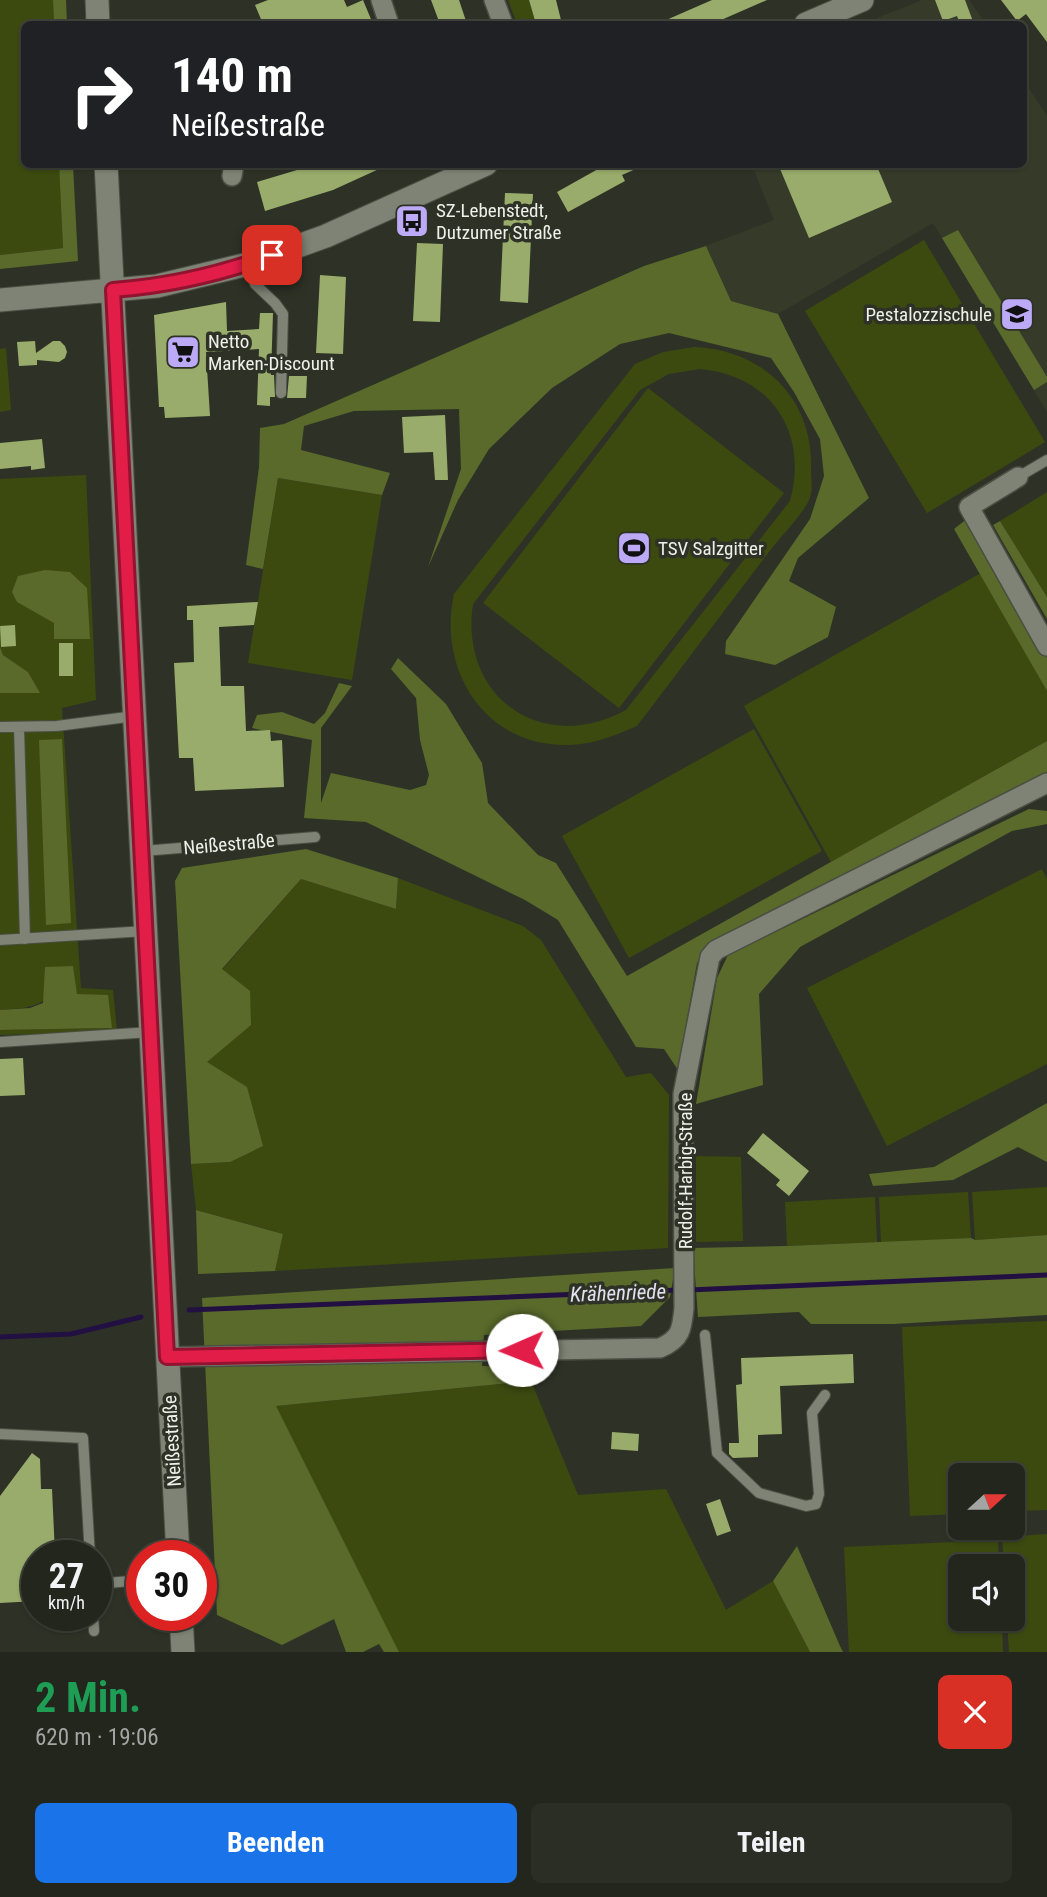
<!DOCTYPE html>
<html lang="de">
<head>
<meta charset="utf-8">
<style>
  :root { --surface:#22261c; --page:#2a2e25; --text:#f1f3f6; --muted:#a2a5a3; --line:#3f433b; --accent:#1a73e8 }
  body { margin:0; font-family:"Roboto Condensed",sans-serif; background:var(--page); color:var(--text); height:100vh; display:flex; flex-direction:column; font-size:26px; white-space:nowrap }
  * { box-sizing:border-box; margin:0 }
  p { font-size:23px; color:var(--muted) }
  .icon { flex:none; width:38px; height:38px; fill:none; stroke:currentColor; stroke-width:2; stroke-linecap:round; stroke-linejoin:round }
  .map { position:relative; height:1652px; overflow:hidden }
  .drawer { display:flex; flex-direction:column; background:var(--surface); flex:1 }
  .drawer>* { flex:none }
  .top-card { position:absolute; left:21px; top:21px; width:1006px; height:147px; border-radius:10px; box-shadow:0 2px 5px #0004,0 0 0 2px var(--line); background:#202124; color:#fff; overflow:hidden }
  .needle { width:46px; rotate:69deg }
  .controls { position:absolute; left:948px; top:1463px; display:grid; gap:14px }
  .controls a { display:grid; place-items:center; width:77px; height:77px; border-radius:10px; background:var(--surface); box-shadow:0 2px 5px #0004,0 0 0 2px var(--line); font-size:35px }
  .speed { position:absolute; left:21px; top:1540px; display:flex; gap:14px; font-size:35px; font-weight:700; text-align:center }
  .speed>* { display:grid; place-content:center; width:91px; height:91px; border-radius:50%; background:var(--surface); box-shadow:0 2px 5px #0004,0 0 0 2px var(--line); line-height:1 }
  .speed small { font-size:18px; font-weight:400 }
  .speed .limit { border:10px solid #d22; background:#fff; color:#111 }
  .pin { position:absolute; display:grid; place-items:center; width:60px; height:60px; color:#fff; margin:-30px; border-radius:14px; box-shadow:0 4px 10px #0006 }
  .me { position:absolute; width:77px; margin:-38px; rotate:269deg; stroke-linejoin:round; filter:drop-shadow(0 0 5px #0008) }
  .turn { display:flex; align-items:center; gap:24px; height:147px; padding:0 35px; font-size:32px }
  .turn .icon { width:91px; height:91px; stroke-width:2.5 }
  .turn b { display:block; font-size:49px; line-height:60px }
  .round { display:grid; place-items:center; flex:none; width:74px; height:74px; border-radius:10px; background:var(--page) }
  .overview { display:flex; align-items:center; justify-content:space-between; height:119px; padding:0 35px }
  h1 { font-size:42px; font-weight:700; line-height:52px; color:#1e9e55 }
  .button { display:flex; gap:14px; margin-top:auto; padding:14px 35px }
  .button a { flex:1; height:80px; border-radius:10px; background:var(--accent); color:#fff; font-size:28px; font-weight:700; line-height:80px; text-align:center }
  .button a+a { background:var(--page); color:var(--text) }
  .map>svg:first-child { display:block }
  .built { fill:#363b29 }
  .green { fill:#3c4a10; fill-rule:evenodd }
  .forest { fill:#596a2b }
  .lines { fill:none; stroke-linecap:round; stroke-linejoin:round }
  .stream { stroke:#221042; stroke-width:5 }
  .building { fill:#99ac6b }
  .service-casing { stroke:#4a4e43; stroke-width:12 }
  .minor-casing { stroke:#4a4e43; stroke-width:22 }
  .tertiary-casing { stroke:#4a4e43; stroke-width:25 }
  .service { stroke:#7e8375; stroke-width:10 }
  .minor { stroke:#7e8375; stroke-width:19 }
  .tertiary { stroke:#7e8375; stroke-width:23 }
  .route-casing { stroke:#92132f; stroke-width:18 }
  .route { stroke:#e11d48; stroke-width:12 }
  .labels { text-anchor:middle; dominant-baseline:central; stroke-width:7; stroke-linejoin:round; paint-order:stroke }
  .poi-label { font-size:19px; fill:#eef1e9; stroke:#2e3226; text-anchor:start }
  .street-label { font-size:19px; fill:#eef1e9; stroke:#2e3226 }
  .water-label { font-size:21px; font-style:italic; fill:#e3e0f1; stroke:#2e3226 }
</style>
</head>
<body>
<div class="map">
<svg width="1047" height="1652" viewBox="0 0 1047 1652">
  <rect width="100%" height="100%" fill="#2e3226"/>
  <path class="built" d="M922 0H969L986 24H863Z
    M1024 81 1047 116V412L933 223 778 314 731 301 706 246 774 220 752 165 1024 164Z"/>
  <path class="green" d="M0 0H53L54 24H24V164L59 165 63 248 0 255Z
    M508 0H529L536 24H517Z
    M924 240 1045 442 927 513 805 311Z
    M694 347C764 350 814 399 811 471 811 479 813 490 810 497 808 508 780 538 772 548 727 607 682 667 637 726 616 735 594 744 570 745 486 748 437 671 454 594L635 364 663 352ZM700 369C771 375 809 433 790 501L626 710C542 756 459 697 473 604L640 390 669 374Z
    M6 348 11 410 0 412V349Z
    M648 388 784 493 619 708 483 603Z
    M86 475 96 700 62 708 81 988 113 990 117 1031 0 1035V1030L112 1028 76 994 73 966C44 1002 48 1007 0 1010V693H39L28 672 3 655 0 647V479Z
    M278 478 382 495 352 680 248 663Z
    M1047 492V597L1000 521Z
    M981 573 1047 691V741L831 862 744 706Z
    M754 729 822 851 629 958 562 836Z
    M1042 869 1047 879V1064L887 1146 807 988Z
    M398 878 523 926 541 940 626 1077 651 1073 669 1095 668 1248 275 1271 283 1234 196 1210 191 1164 230 1162 206 1062 222 970 301 879 396 909Z
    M696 1156 741 1157 743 1241 696 1242Z
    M1047 1187V1235L975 1240 972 1192Z
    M968 1192 971 1238 881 1243 879 1197Z
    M875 1197 877 1242 787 1246 785 1202Z
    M1047 1321V1510L1013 1511V1475H961V1514L910 1516 902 1327Z
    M531 1381 578 1495 666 1489 726 1610 773 1581 810 1652H399L275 1406Z
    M1047 1534V1652H1009L1007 1619H1013V1566H1004L1002 1537Z
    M998 1540 999 1566H961V1619H1002L1003 1652H849L844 1547Z"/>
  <path class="forest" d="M53 0H66L67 24H54Z
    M59 165H73L78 261 0 269V255L63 248Z
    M958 230 1047 377V382L1034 390 942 238Z
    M706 246 731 301 778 314 869 498 798 558 789 581 836 607 828 637 775 665 725 654 726 641 810 519 824 476 820 439 794 392 771 358 669 333 620 344 552 388 489 449 458 500 428 567 461 469 459 409 354 411 304 426 301 450 390 473 382 495 278 478 263 569 246 565 259 467 260 428 284 424 644 266Z
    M968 518 1047 658V691L954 529Z
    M1000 521 1047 597V619L993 525Z
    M45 570 70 572 87 588 90 639H54V623L17 602 12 592 18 576Z
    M0 647 3 655 28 672 40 693H0Z
    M398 658 446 704 482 763 488 803 538 855 556 863 627 976 1047 741V772L711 944 697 963 678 1070 664 1049 636 1047 558 920 525 900 366 822 304 818 312 740 252 728 257 715 282 712 314 724 325 713 339 683 352 686 321 728V803L331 773 410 790 426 785 429 775 420 740 416 698 391 669Z
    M62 739 71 923 46 925 39 740Z
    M1029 809 1047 811V824L1012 831 800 947 759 994 763 1085 696 1104 717 978 728 955Z
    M306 849 398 878 396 909 301 879 222 969 250 991 251 1025 207 1062 247 1087 263 1146 230 1162 191 1164 175 881 182 868Z
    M73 966 77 994 108 995 112 1028 0 1030V1010L30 1008 43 1003 45 967Z
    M1047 1103V1162L1018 1147 953 1180 873 1186 869 1174 934 1167Z
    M196 1210 283 1234 275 1271 198 1274Z
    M1047 1235V1315L894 1324H811L799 1312 698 1317 693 1248 787 1246 971 1238 975 1240Z
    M675 1268 670 1297 641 1326 484 1335 482 1366 516 1367 531 1381 276 1406 399 1652H384L379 1644 363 1652H346L334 1619 282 1645 217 1615 202 1298Z
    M797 1546 840 1646 843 1652H810L773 1581Z"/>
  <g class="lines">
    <path class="stream" d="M689 1290 1047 1275
      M189 1310 679 1290
      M0 1337 71 1334 141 1317"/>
  </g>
  <path class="building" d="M268 0H344L347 7 363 0 373 24H263L255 5Z
    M431 0H459L467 24H440Z
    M529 0H556L561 20 536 24Z
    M712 0H767L712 24H657Z
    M935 0H965L974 24H960L957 16 943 21Z
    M1001 0H1047V42L1026 14 1017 21Z
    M317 164H390L333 190 265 211 257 182Z
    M607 164H647L622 175 625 181 568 212 557 192Z
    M778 164H876L892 202 809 238Z
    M505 193 533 194 528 303 500 301Z
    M417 243 443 244 440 322 413 321Z
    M320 275 346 277 343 354 316 353Z
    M226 302 227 331 259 329 260 313H273L271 375H274L275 397H270V406L257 405 259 349 206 352 210 416 165 418 164 407H159L154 315Z
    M35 341 36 353 53 341H60L65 346 67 352 65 358 59 362 37 360V365L19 366 17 342Z
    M289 376H307L306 398H287Z
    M445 415 448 480H435L433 452 404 453 402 417Z
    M42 439 45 468 31 470V466L0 469V443Z
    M258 602 254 625 219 627 221 686H244L246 731 270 730 271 741 282 740 284 787 195 791 193 758H179L174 663 194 662 193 620H187V606Z
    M15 625 16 646 1 647 0 626Z
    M59 643H73V676H59Z
    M23 1058 25 1095 0 1096V1059Z
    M763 1133 809 1171 789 1196 776 1185 780 1180 747 1153Z
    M853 1354 854 1383 780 1386 782 1434 758 1435V1457L733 1458 729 1454V1443H739L736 1385 742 1384 741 1358Z
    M612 1432 639 1434 638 1451 611 1449Z
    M32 1453 40 1459 41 1489H52L55 1554 37 1556V1601L0 1603V1496Z
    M720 1499 731 1531 717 1536 706 1504Z"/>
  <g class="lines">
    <g class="service-casing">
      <path id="service" d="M248 264 255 284 275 303 283 314 281 393
        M1018 477 1047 460
        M0 727 57 726 135 716
        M19 727 25 939
        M143 851 315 837
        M0 940 146 931
        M0 1042 151 1032
        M705 1335 717 1453 759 1493 806 1506 816 1504 819 1494 812 1413 825 1395
        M0 1434 83 1438 90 1556
        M96 1584 142 1580
        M93 1615 94 1631"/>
    </g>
    <g class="minor-casing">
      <path id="minor" d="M381 0 389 24
        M494 0 503 24
        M232 176 234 164
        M1018 477 969 507 1047 646
        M167 1357 660 1348C681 1339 682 1329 684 1308L683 1094 710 957 716 950 1047 783"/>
    </g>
    <g class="tertiary-casing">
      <path id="tertiary" d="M97 0 98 24
        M806 24 862 0
        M106 164 178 1556
        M0 300 157 286 248 264 326 236 486 164
        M181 1615 183 1652"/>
    </g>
    <use href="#service" class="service"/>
    <use href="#minor" class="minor"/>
    <use href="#tertiary" class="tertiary"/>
  </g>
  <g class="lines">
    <g class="route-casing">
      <path id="route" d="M272 255C221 274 167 286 113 290L167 1357 522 1350"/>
    </g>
    <use href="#route" class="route"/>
  </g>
  <defs>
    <g id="bus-square" transform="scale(1.75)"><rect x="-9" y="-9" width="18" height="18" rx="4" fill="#bcaaf6" stroke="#2e3226"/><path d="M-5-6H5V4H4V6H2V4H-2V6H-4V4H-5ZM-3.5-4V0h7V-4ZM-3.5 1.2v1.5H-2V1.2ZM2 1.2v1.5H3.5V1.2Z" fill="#111"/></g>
    <g id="school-square" transform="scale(1.75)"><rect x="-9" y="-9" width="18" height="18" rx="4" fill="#bcaaf6" stroke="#2e3226"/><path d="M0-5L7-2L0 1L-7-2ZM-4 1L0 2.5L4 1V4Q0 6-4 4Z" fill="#111"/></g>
    <g id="supermarket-square" transform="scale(1.75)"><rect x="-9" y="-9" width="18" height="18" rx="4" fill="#bcaaf6" stroke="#2e3226"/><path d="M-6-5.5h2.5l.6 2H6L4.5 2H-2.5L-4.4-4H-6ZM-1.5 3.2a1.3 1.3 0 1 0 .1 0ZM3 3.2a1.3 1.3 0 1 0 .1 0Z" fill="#111"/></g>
    <g id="stadium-square" transform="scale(1.75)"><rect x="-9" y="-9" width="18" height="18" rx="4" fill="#bcaaf6" stroke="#2e3226"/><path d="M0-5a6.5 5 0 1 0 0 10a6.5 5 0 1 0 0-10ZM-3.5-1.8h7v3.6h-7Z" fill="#111"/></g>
  </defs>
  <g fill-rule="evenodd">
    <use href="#bus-square" x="412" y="221"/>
    <use href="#school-square" x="1017" y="314"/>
    <use href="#supermarket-square" x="183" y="352"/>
    <use href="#stadium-square" x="634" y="548"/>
  </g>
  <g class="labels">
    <g class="poi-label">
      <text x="436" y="210">SZ-Lebenstedt,<tspan x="436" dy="22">Dutzumer Straße</tspan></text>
      <text x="992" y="314" text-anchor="end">Pestalozzischule</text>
      <text x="208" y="341">Netto<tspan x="208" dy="22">Marken-Discount</tspan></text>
      <text x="658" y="548">TSV Salzgitter</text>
    </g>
    <g class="street-label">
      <text transform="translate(229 844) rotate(-5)">Neißestraße</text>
      <text transform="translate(685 1171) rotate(-90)">Rudolf-Harbig-Straße</text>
      <text transform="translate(172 1441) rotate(-93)">Neißestraße</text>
    </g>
    <g class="water-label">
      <text transform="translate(618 1293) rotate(-2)">Krähenriede</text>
    </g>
  </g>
</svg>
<div class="controls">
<a><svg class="needle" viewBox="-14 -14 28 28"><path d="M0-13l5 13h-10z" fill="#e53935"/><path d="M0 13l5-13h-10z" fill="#a2a5a3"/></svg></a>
<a><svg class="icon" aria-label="sound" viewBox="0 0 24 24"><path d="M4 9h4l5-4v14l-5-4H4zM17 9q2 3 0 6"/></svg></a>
</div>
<div class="speed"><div>27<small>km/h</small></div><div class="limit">30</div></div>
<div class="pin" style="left:272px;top:255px;background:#d93025"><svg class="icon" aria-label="arrive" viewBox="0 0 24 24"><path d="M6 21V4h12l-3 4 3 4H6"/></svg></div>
<svg class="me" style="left:522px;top:1350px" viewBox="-20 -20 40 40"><circle r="19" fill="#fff"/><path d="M0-13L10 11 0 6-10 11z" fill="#e11d48"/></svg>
<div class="top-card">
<div class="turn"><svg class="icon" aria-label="right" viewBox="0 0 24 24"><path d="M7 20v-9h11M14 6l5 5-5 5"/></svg><div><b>140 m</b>Neißestraße</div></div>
</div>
</div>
<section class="drawer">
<div class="overview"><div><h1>2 Min.</h1><p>620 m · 19:06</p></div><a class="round" style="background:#d93025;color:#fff"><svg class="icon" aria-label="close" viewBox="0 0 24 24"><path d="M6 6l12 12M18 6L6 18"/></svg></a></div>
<div class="button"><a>Beenden</a><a>Teilen</a></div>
</section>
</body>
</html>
